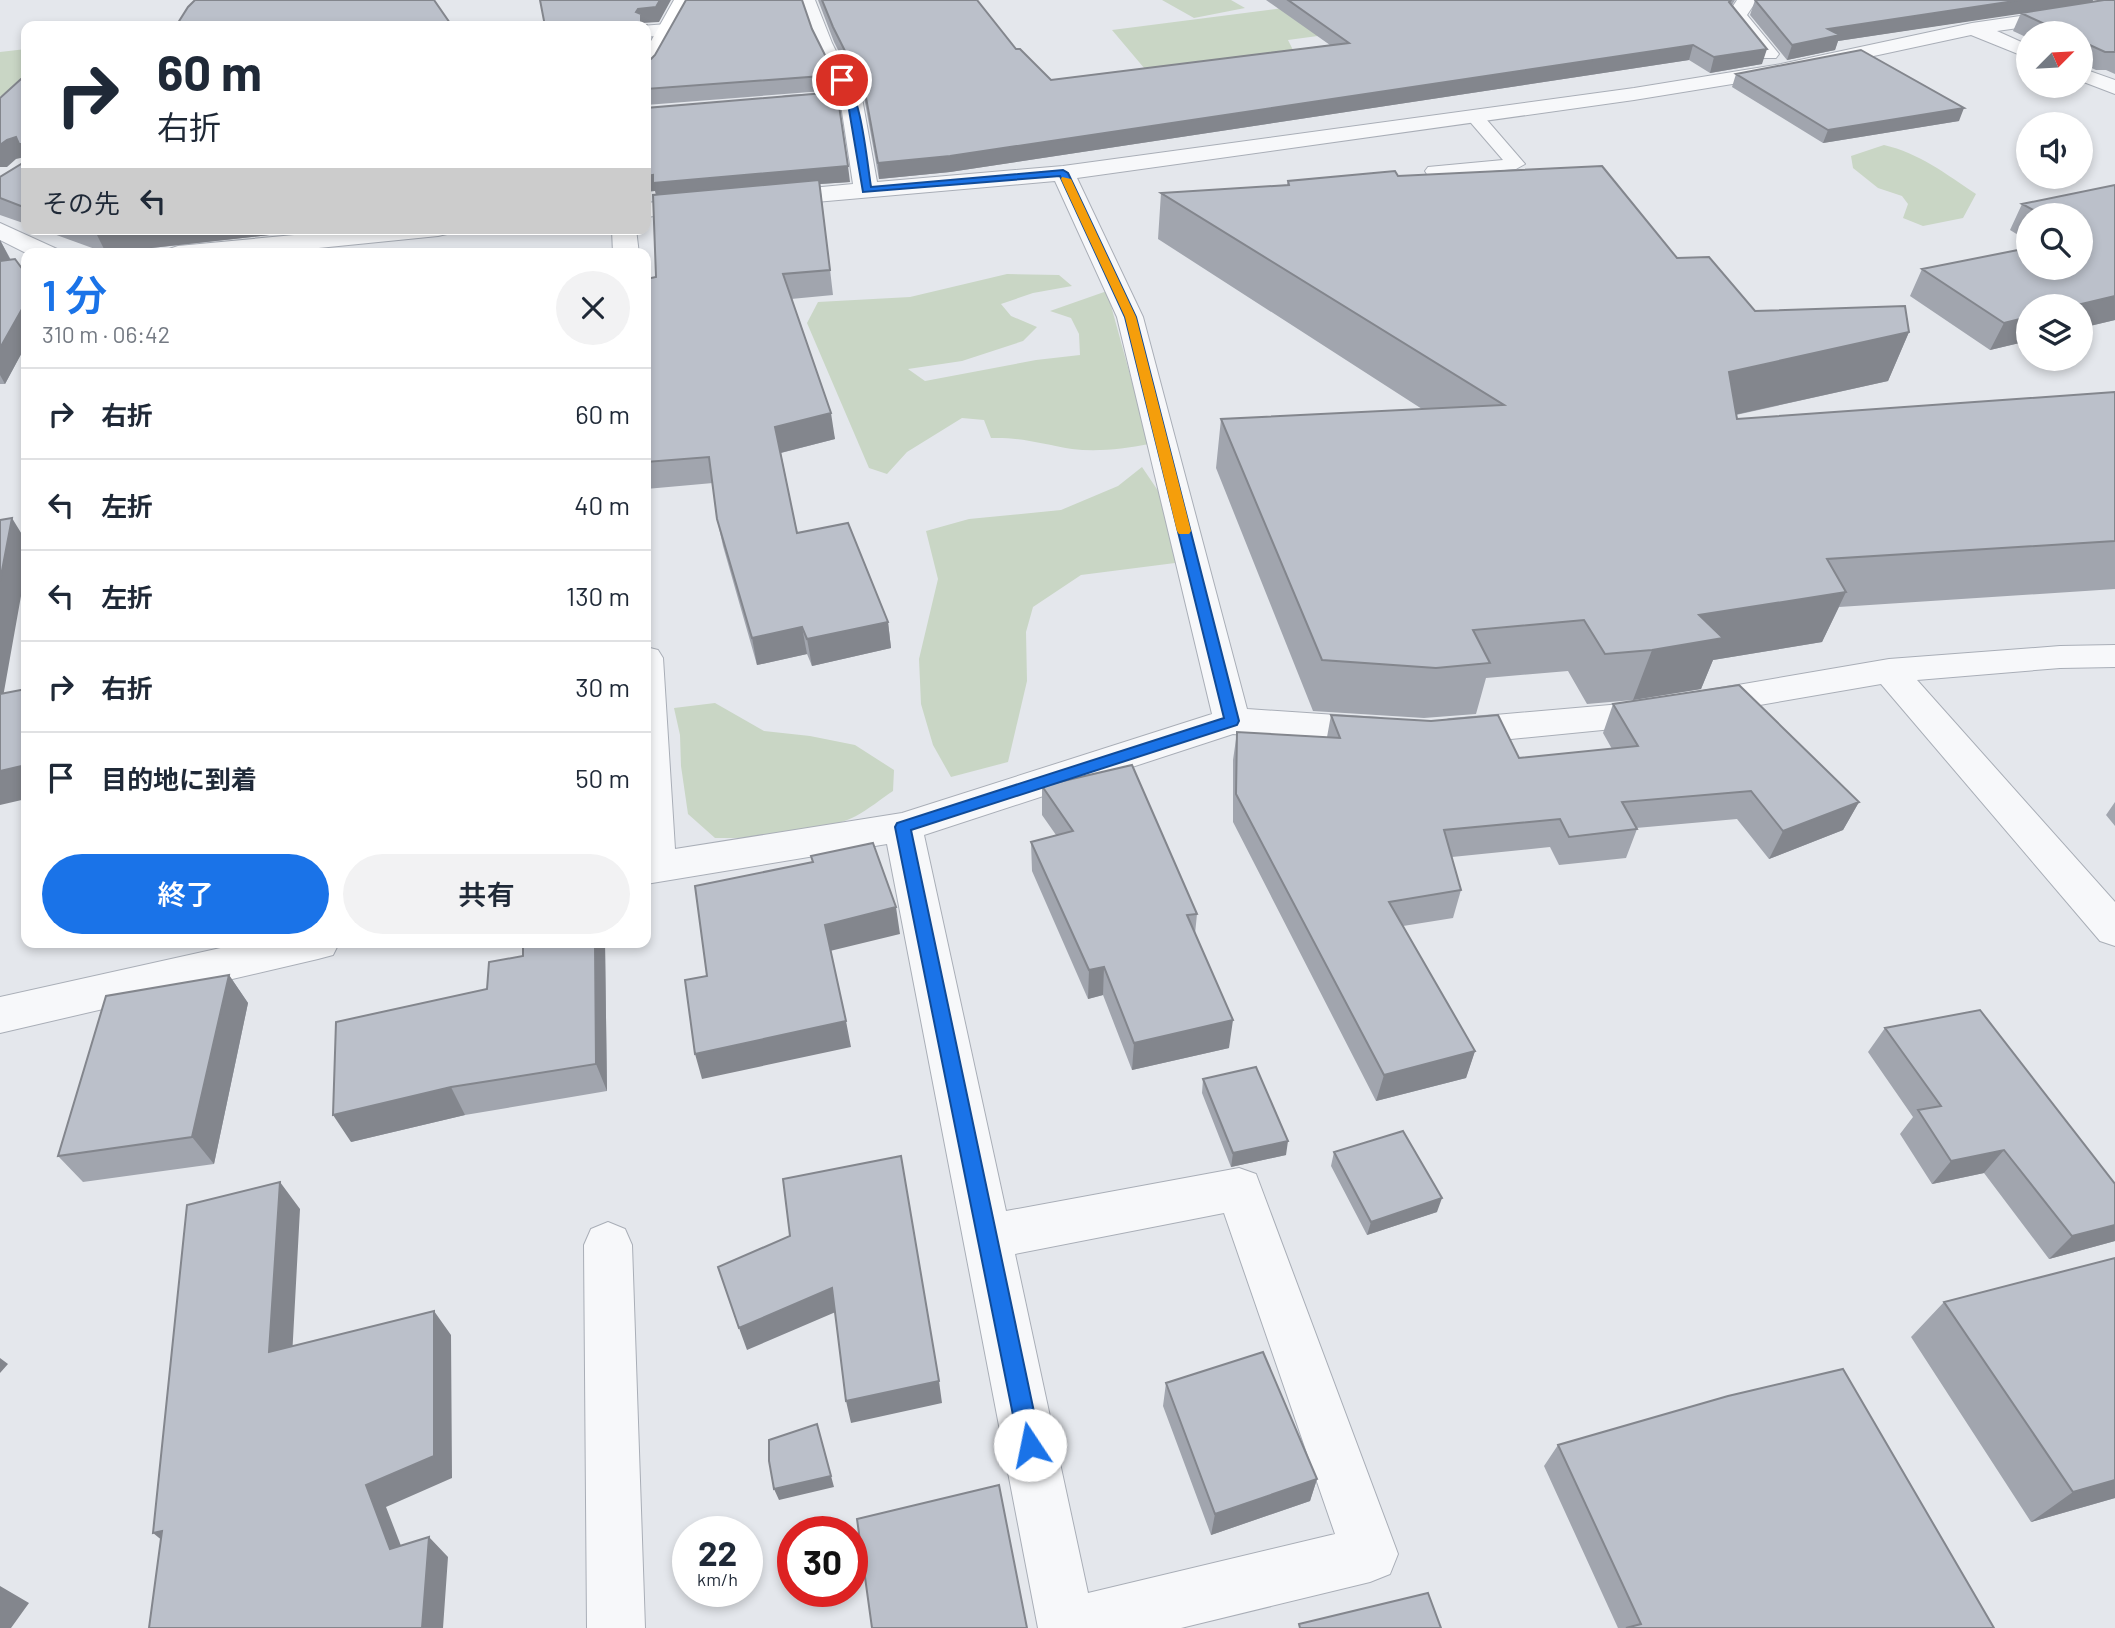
<!DOCTYPE html>
<html lang="ja">
<head>
<meta charset="utf-8">
<style>
  :root { --surface:#fff; --page:#f2f2f3; --text:#1f2937; --muted:#747a83; --line:#e0e1e3; --accent:#1a73e8 }
  body { margin:0; font-family:Barlow,"Noto Sans JP",sans-serif; background:var(--page); color:var(--text); height:100vh; display:flex; flex-direction:column; font-size:26px; white-space:nowrap }
  * { box-sizing:border-box; margin:0 }
  p { font-size:23px; color:var(--muted) }
  .icon { flex:none; width:38px; height:38px; fill:none; stroke:currentColor; stroke-width:2; stroke-linecap:round; stroke-linejoin:round }
  .map { position:relative; flex:1; overflow:hidden }
  .drawer { position:absolute; left:21px; top:248px; width:630px; height:700px; display:flex; flex-direction:column; background:var(--surface); border-radius:14px; box-shadow:0 4px 10px #0003 }
  .drawer>* { flex:none }
  .guide { position:absolute; left:21px; top:21px; width:630px; height:214px; border-radius:14px; box-shadow:0 4px 10px #0003; background:#fff; color:var(--text); overflow:hidden }
  .needle { width:46px; rotate:66deg }
  .tools { position:absolute; left:2016px; top:21px; display:grid; gap:14px }
  .tools a { display:grid; place-items:center; width:77px; height:77px; border-radius:50%; background:var(--surface); box-shadow:0 4px 10px #0003; font-size:35px }
  .speed { position:absolute; left:672px; top:1516px; display:flex; gap:14px; font-size:35px; font-weight:700; text-align:center }
  .speed>* { display:grid; place-content:center; width:91px; height:91px; border-radius:50%; background:var(--surface); box-shadow:0 4px 10px #0003; line-height:1 }
  .speed small { font-size:18px; font-weight:400 }
  .speed .limit { border:10px solid #d22; background:#fff; color:#111 }
  .pin { position:absolute; display:grid; place-items:center; width:60px; height:60px; color:#fff; margin:-30px; border:4px solid #fff; border-radius:50%; box-shadow:0 2px 7px #0007 }
  .me { position:absolute; width:77px; margin:-38px; rotate:349deg; stroke-linejoin:round; filter:drop-shadow(0 0 5px #0008) }
  .turn { display:flex; align-items:center; gap:24px; height:147px; padding:0 21px; font-size:32px }
  .turn .icon { width:91px; height:91px; stroke-width:2.5 }
  .turn b { display:block; font-size:49px; line-height:60px }
  .then { display:flex; align-items:center; height:66px; padding:0 21px; background:#0003; gap:14px; font-size:26px }
  .round { display:grid; place-items:center; flex:none; width:74px; height:74px; border-radius:37px; background:var(--page) }
  .summary { display:flex; align-items:center; justify-content:space-between; height:119px; padding:0 21px }
  h1 { font-size:42px; font-weight:600; line-height:52px; color:var(--accent) }
  .action { display:flex; gap:14px; margin-top:auto; padding:14px 21px }
  .action a { flex:1; height:80px; border-radius:42px; background:var(--accent); color:#fff; font-size:28px; font-weight:600; line-height:80px; text-align:center }
  .action a+a { background:var(--page); color:var(--text) }
  ul { padding:0; list-style:none }
  li { display:flex; align-items:center; gap:21px; height:91px; padding:0 21px; border-top:2px solid var(--line) }
  li div { flex:1 }
  li b { display:block; font-size:26px }
  li em { font-style:normal }
  .map>svg:first-child { display:block }
  .green { fill:#c9d6c5 }
  .lines { fill:none; stroke-linecap:round; stroke-linejoin:round }
  .lane-casing { stroke:#a9aeb7; stroke-width:2 }
  .street-casing { stroke:#a9aeb7; stroke-width:2 }
  .secondary-casing { stroke:#a9aeb7; stroke-width:2 }
  .lane { fill:#f7f8fa; fill-rule:evenodd }
  .street { fill:#f7f8fa; fill-rule:evenodd }
  .secondary { fill:#fff; fill-rule:evenodd }
  .wall { fill:#a1a5ae }
  .shaded-wall { fill:#83868d }
  .building { fill:#bbc0ca; stroke:#83868d; stroke-width:2 }
  .route { fill:#1a73e8; stroke:#114b97; stroke-width:2 }
  .slow { fill:#f59e0b }
</style>
</head>
<body>
<div class="map">
<svg width="2115" height="1628" viewBox="0 0 2115 1628">
  <rect width="100%" height="100%" fill="#e4e7ec"/>
  <path class="green" d="M1162 0H1231L1245 8 1194 18Z
    M1346 0H1586L1288 40 1296 56 1150 75 1112 30Z
    M26 49V93L0 96V52Z
    M1884 145C1919 153 1946 174 1976 194L1963 218 1923 226 1903 218 1908 204 1902 196 1878 188 1853 168 1851 156Z
    M1007 274 1059 275 1072 286 1033 293 1001 304 1011 316 1037 327 1023 341 962 361 908 369 925 381 1036 360 1080 355 1079 334 1071 318 1050 311 1107 291 1149 444C1124 449 1097 452 1072 449 1042 444 1022 437 991 438L984 420 962 418 907 452 887 474 869 468 807 323 818 302 910 297Z
    M1142 467 1169 507 1175 563 1081 575 1033 607 1026 632 1027 681 1008 762 951 777 933 745 921 704 919 659 938 579 926 531 969 519 1061 510 1118 486Z
    M715 703 764 731 810 736 855 745 894 770 893 791C881 799 869 809 856 816 820 834 755 839 715 838L688 814 681 766 680 735 674 708Z"/>
  <g class="lines">
    <g class="lane-casing">
      <path id="lane" d="M801 0H815L832 43 859 98 857 102H845L843 98 816 43Z
        M1474 111 1480 112 1525 164 1516 169 1446 175 1459 196 1457 200H1443L1425 171 1428 167 1503 160 1465 116Z"/>
    </g>
    <g class="street-casing">
      <path id="street" d="M1737 0H1757L1747 15 1779 54 1776 58H1762L1727 15Z
        M2115 2V14L1997 31 2028 45V58L1971 35 1781 76 1634 100 1077 178 1143 317 1247 709 1380 718 1393 722 1398 731 1393 740 1380 744 1233 734 924 835 1006 1211 1239 1168 1256 1174 1398 1554 1390 1574 1370 1582 1181 1628H1038L887 844 646 884V647L658 650 663 658 675 849 902 813 1212 714 1117 317 1055 181 770 206 762 204 758 199 762 194 770 192 853 184 841 105 786 110 778 108 775 103 778 98 786 96 851 92 859 93 862 98 877 182 1063 166 1634 88 1781 64 1972 23ZM1224 1213 1335 1534 1088 1593 1015 1254Z
        M667 24 674 26 677 30 674 34 646 37V26H641Z
        M2081 68 2115 80V94L2081 81Z
        M706 197 715 199 718 204 715 209 646 217V203Z
        M0 223 57 249 60 254H28L0 240Z
        M358 229H450L447 234 438 236 259 254H166L169 249 178 246Z
        M612 229H636L639 254H613Z
        M2115 645V667L2060 668 1917 680 2115 902V946L2100 941 1881 684 1633 727 1450 745 1437 741 1432 732 1437 723 1450 719 1633 703 1889 659 2060 646Z
        M243 943H339L333 955 318 959 0 1033V997Z
        M608 1222 625 1229 632 1245 645 1628H587L584 1245 591 1229Z"/>
    </g>
    <g class="secondary-casing">
      <path id="secondary" d="M674 0H694L656 68 653 72 646 74V50Z"/>
    </g>
    <use href="#lane" class="lane"/>
    <use href="#street" class="street"/>
    <use href="#secondary" class="secondary"/>
  </g>
  <path class="wall" d="M818 0H977L1016 49 1051 80 1330 45 1266 0H1735L1732 5 1762 64 1710 73 1689 60 950 172 879 179 864 97 858 90 834 42Z
    M1755 0H2093L2092 2 2115 0V74L2106 70H2096L2081 63V33H2028V38L2013 31 2021 13 1838 41 1835 50 1787 60 1750 15Z
    M812 29 835 75 836 90 646 105V60Z
    M1736 74 1959 121 1823 143 1732 87Z
    M646 108 850 182 820 184 833 295 791 299 835 439 781 453 797 533 888 622 891 648 812 666 807 654 757 665 723 546 717 519 713 483 646 489V279L656 277V194Z
    M26 161V224L0 215V177Z
    M1398 176 1677 258 1755 311 1909 332 1888 381 1736 415 1737 419 2115 392V589L1839 607 1822 642 1713 660 1701 689 1633 700 1587 704 1568 671 1486 678 1476 714 1424 718 1313 711 1216 468 1221 419 1422 409 1158 239 1161 193 1287 185 1288 181Z
    M2115 185V320L1990 350 1910 296 1922 269 2081 268V215H2028V241L2010 230 2022 204Z
    M40 229H280L278 234 106 253Z
    M0 240 11 260 26 274V345L5 384H0Z
    M1613 704 1859 802 1843 830 1769 859 1737 819 1636 828 1637 829 1626 858 1559 865 1550 847 1452 857 1461 890 1453 918 1403 926 1475 1051 1466 1078 1376 1101 1233 822V760L1237 732 1327 737 1331 715 1519 758 1612 749 1603 733Z
    M1042 786 1197 914 1195 934 1229 1048 1132 1070 1103 995 1088 999 1032 871 1031 842 1056 835 1042 815Z
    M2115 802V826L2106 815Z
    M605 943 607 1091 465 1115 351 1142 487 989Z
    M229 975 248 1003 214 1164 83 1182 58 1156Z
    M1885 1028 2115 1241 2049 1259 1984 1173 1932 1184 1900 1134 1913 1117 1868 1052Z
    M1203 1079 1286 1155 1231 1167 1202 1093Z
    M1334 1152 1437 1212 1367 1235 1331 1166Z
    M2115 1258V1498L2031 1522 1911 1337 1944 1302Z
    M1166 1383 1317 1479 1310 1501 1211 1535 1163 1406Z
    M1558 1445 1994 1628H1618L1544 1466Z"/>
  <path class="shaded-wall" d="M660 0H671L659 22 642 23 643 26 636 12 638 9Z
    M2021 0H2093L2092 3 1838 41 1835 50 1787 60 1792 45 1828 29Z
    M646 25 649 39 646 45Z
    M1693 45 1689 60 950 172 879 179 878 163Z
    M1767 49 1762 64 1710 73 1714 57Z
    M1964 108 1959 121 1823 143 1828 130Z
    M16 137 26 144V159L25 157 16 159 7 167H0V145L7 140Z
    M848 166 850 182 820 184 833 295 820 184 657 199 655 191 646 192V176L653 175Z
    M130 229H280L278 234 106 253 96 233Z
    M0 240 11 261 0 263Z
    M2115 296V320L2081 328V306H2073Z
    M26 302V345L5 384 0 375V348Z
    M2028 317V341L1990 350 2004 323Z
    M1909 332 1888 381 1711 420 1729 372Z
    M831 413 835 439 780 453 775 427Z
    M12 518 26 541V568L0 714V581Z
    M1846 592 1822 642 1713 660 1701 689 1633 700 1652 650 1699 615Z
    M888 622 891 648 812 666 807 639Z
    M802 627 807 654 757 665 752 638Z
    M26 765V799L0 805V771Z
    M1859 802 1843 830 1769 859 1783 831Z
    M896 907 900 934 830 951 825 925Z
    M595 943H605L607 1091 596 1064Z
    M1104 967 1103 995 1088 999 1089 970Z
    M229 975 248 1003 214 1164 192 1137Z
    M1233 1020 1229 1048 1132 1070 1134 1043Z
    M846 1021 851 1047 702 1079 695 1054Z
    M1475 1051 1466 1078 1376 1101 1384 1075Z
    M451 1087 465 1115 351 1142 333 1115Z
    M1288 1141 1286 1155 1231 1167 1233 1153Z
    M2004 1150 1984 1173 1932 1184 1951 1161Z
    M280 1182 300 1209 291 1376 269 1352Z
    M1442 1198 1437 1212 1367 1235 1371 1222Z
    M2115 1225V1241L2049 1259 2072 1236Z
    M832 1288 838 1311 747 1350 739 1328Z
    M434 1311 451 1335 452 1478 386 1507 410 1569 390 1549 366 1485Z
    M0 1358 8 1364 0 1373Z
    M939 1381 942 1403 851 1423 846 1401Z
    M817 1424 834 1487 779 1500 774 1489Z
    M1317 1479 1310 1501 1211 1535 1215 1514Z
    M2115 1480V1498L2031 1522 2073 1492Z
    M162 1531 179 1554 153 1533Z
    M429 1537 448 1557 443 1628H422Z
    M0 1586 29 1603 11 1628H0Z"/>
  <path class="building" d="M195 0H434L452 26H176L188 7Z
    M540 0H660L656 7 638 9 636 12 641 14V24L646 25 645 26H545Z
    M686 0H802L812 29 835 75 646 89V60L651 59 655 55Z
    M822 0H977L1016 49H1020L1051 80 1349 43 1288 0H1731L1729 2 1767 49 1714 57 1693 45 950 156 878 163 863 81 857 75 833 27Z
    M1755 0H2021L1828 29 1840 35 1792 45Z
    M2104 0H2115V52H2105L2081 41V33H2064L2021 13Z
    M1861 50 1964 108 1828 130 1736 74Z
    M21 79H26V144H19L16 137 7 140 0 145V98Z
    M837 92 848 166 653 183V175L646 176V108Z
    M26 161V208L0 198V177Z
    M1602 166 1677 258 1709 257 1755 311 1905 306 1909 332 1729 372 1737 419 2115 392V541L1827 559 1846 592 1699 615 1723 638 1652 650 1605 654 1584 620 1473 630 1490 663 1436 668 1322 660 1221 419 1504 405 1161 193 1289 185 1288 181 1395 171 1398 176Z
    M819 180 830 270 783 274 831 413 775 427 797 533 848 523 888 622 807 639 802 627 752 638 717 519 709 457 646 462V279L656 277 653 195Z
    M2115 185V296L2073 306H2028V317L2004 323 1922 269 2028 248V268H2081V238H2082L2081 237V215H2043L2022 204Z
    M86 229H130L96 233Z
    M15 259 26 274V302L0 348V261Z
    M12 518 0 581V520Z
    M1739 685 1859 802 1783 831 1751 791 1622 802 1637 829 1569 837 1560 819 1444 830 1461 890 1389 902 1475 1051 1384 1075 1236 794 1237 732 1340 738 1331 715 1431 721 1498 715 1519 758 1638 746 1613 704Z
    M26 689V765L0 771V694Z
    M1132 765 1197 914 1187 915 1233 1020 1134 1043 1104 967 1089 970 1031 842 1073 831 1042 786Z
    M873 843 896 907 825 925 846 1021 695 1054 685 980 707 976 695 886 813 862 811 856Z
    M523 943H595L596 1064 451 1087 333 1115 336 1022 487 989 489 962 523 956Z
    M229 975 192 1137 58 1156 106 996Z
    M1980 1010 2115 1184V1225L2072 1236 2004 1150 1951 1161 1918 1110 1941 1106 1885 1028Z
    M1256 1067 1288 1141 1233 1153 1203 1079Z
    M1403 1131 1442 1198 1371 1222 1334 1152Z
    M901 1156 939 1381 846 1401 832 1288 739 1328 718 1267 790 1236 783 1179Z
    M280 1182 269 1352 434 1311V1456L366 1485 390 1549 429 1537 422 1628H149L162 1531 153 1533 187 1205Z
    M2115 1258V1480L2073 1492 1944 1302Z
    M1263 1352 1317 1479 1215 1514 1166 1383Z
    M1843 1369 1994 1628H1626L1641 1624 1558 1445 1728 1396Z
    M817 1424 831 1476 774 1489 769 1461V1440Z
    M999 1485 1027 1628H872L857 1519Z
    M1428 1593 1441 1628H1300L1299 1624Z"/>
  <path class="route" d="M842 77C861 89 867 163 871 187L1063 170 1068 173 1136 317 1239 721 1237 725 911 830 1041 1445 1038 1453 1030 1456 1022 1453 1019 1445 895 827 897 823 1224 718 1125 317 1060 176 863 192 847 98 838 80Z"/>
  <path class="slow" d="M1062 177 1071 179 1136 317 1191 531 1189 534H1179L1177 531 1125 317 1061 179Z"/>
</svg>
<div class="tools">
<a><svg class="needle" viewBox="-14 -14 28 28"><path d="M0-13l5 13h-10z" fill="#e53935"/><path d="M0 13l5-13h-10z" fill="#747a83"/></svg></a>
<a><svg class="icon" aria-label="sound" viewBox="0 0 24 24"><path d="M4 9h4l5-4v14l-5-4H4zM17 9q2 3 0 6"/></svg></a>
<a><svg class="icon" aria-label="search" viewBox="0 0 24 24"><circle cx="10" cy="10" r="6"/><path d="M15 15l6 6"/></svg></a>
<a><svg class="icon" aria-label="layers" viewBox="0 0 24 24"><path d="M12 4l9 5-9 5-9-5zM3 14l9 5 9-5"/></svg></a>
</div>
<div class="speed"><div>22<small>km/h</small></div><div class="limit">30</div></div>
<div class="pin" style="left:842px;top:80px;background:#d93025"><svg class="icon" aria-label="arrive" viewBox="0 0 24 24"><path d="M6 21V4h12l-3 4 3 4H6"/></svg></div>
<svg class="me" style="left:1030px;top:1445px" viewBox="-20 -20 40 40"><circle r="19" fill="#fff"/><path d="M0-13L10 11 0 6-10 11z" fill="#1a73e8"/></svg>
<div class="guide">
<div class="turn"><svg class="icon" aria-label="right" viewBox="0 0 24 24"><path d="M7 20v-9h11M14 6l5 5-5 5"/></svg><div><b>60 m</b>右折</div></div>
<div class="then">その先<svg class="icon" aria-label="left" viewBox="0 0 24 24"><path d="M17 20v-9H6M10 6l-5 5 5 5"/></svg></div>
</div>
<section class="drawer">
<div class="summary"><div><h1>1 分</h1><p>310 m · 06:42</p></div><a class="round"><svg class="icon" aria-label="close" viewBox="0 0 24 24"><path d="M6 6l12 12M18 6L6 18"/></svg></a></div>
<ul>
<li><svg class="icon" aria-label="right" viewBox="0 0 24 24"><path d="M7 20v-9h11M14 6l5 5-5 5"/></svg><div><b>右折</b></div><em>60 m</em></li>
<li><svg class="icon" aria-label="left" viewBox="0 0 24 24"><path d="M17 20v-9H6M10 6l-5 5 5 5"/></svg><div><b>左折</b></div><em>40 m</em></li>
<li><svg class="icon" aria-label="left" viewBox="0 0 24 24"><path d="M17 20v-9H6M10 6l-5 5 5 5"/></svg><div><b>左折</b></div><em>130 m</em></li>
<li><svg class="icon" aria-label="right" viewBox="0 0 24 24"><path d="M7 20v-9h11M14 6l5 5-5 5"/></svg><div><b>右折</b></div><em>30 m</em></li>
<li><svg class="icon" aria-label="arrive" viewBox="0 0 24 24"><path d="M6 21V4h12l-3 4 3 4H6"/></svg><div><b>目的地に到着</b></div><em>50 m</em></li>
</ul>
<div class="action"><a>終了</a><a>共有</a></div>
</section>
</div>
</body>
</html>
